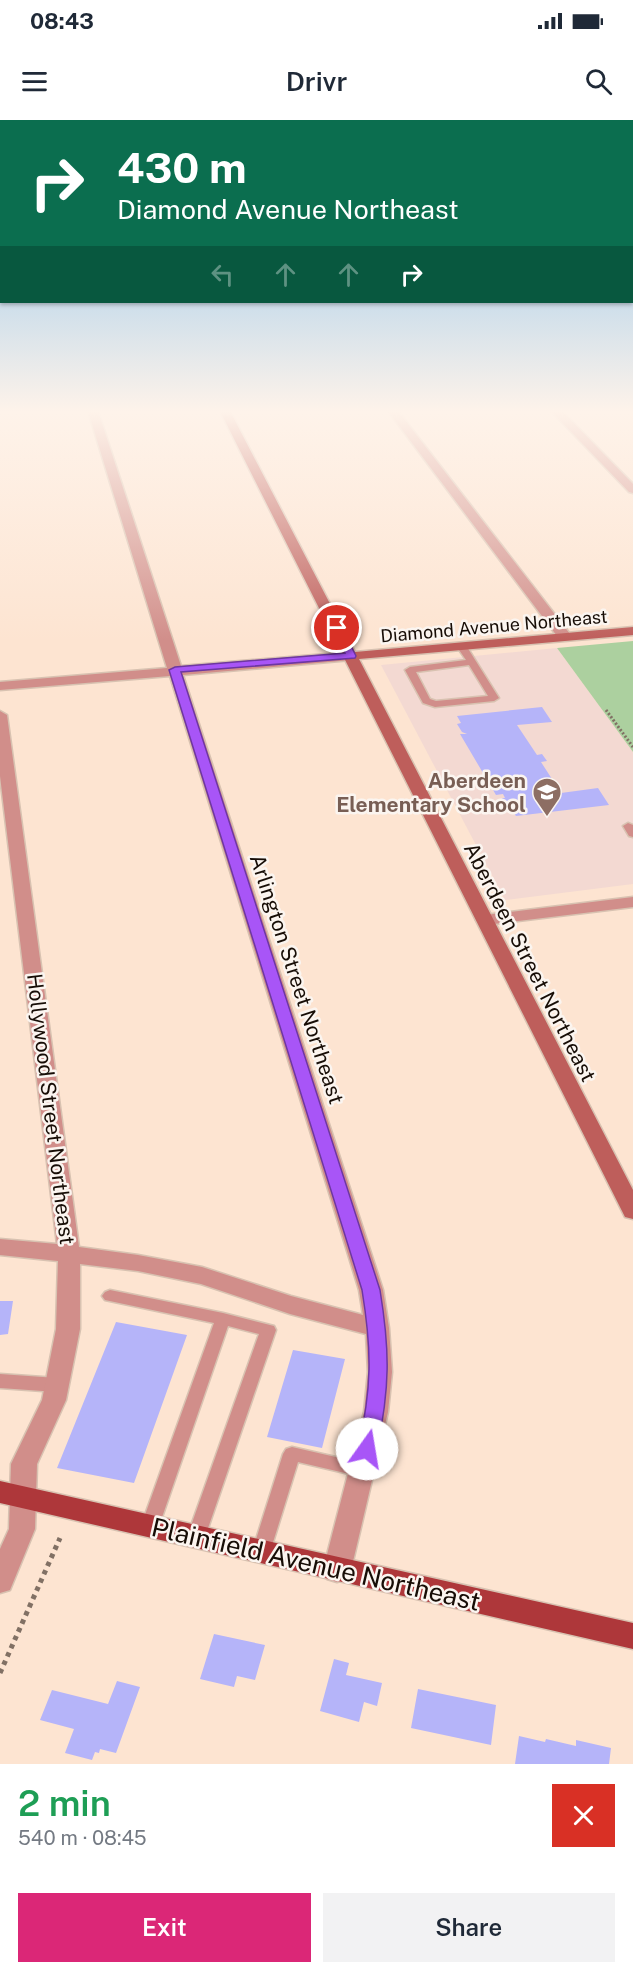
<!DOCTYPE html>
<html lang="en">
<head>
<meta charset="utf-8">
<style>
  :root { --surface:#fff; --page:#f2f2f3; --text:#1f2937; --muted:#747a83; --accent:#db2777 }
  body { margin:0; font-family:"Public Sans",sans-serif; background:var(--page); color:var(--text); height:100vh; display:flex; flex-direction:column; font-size:22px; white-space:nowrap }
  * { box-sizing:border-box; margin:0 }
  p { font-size:20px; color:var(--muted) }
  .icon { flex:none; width:33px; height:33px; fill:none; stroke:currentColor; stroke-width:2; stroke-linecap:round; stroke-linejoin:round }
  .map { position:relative; height:1644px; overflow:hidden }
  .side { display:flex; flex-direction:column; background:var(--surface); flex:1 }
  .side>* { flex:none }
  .top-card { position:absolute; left:0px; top:0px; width:633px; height:183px; box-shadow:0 2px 4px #0004; background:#0b6e4f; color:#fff; overflow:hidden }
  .pin { position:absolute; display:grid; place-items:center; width:51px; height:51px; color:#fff; margin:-26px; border:3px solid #fff; border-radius:50%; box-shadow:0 2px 6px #0007 }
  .me { position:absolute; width:66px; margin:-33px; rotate:13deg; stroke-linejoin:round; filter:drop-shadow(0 0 4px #0008) }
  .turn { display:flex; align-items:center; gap:21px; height:126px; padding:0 18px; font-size:27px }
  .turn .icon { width:78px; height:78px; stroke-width:2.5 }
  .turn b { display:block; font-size:42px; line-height:51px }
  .lanes { display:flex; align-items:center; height:57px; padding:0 18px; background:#0003; justify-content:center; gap:30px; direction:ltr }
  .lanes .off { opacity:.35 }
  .round { display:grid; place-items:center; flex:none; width:63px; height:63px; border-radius:0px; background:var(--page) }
  .summary { display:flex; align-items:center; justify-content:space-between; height:102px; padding:0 18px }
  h1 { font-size:36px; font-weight:600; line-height:45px; color:#1e9e55 }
  .cta { display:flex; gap:12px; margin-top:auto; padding:12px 18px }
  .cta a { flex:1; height:69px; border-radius:0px; background:var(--accent); color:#fff; font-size:24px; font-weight:600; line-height:69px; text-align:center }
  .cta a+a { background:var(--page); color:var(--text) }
  .status { display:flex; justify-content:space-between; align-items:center; height:42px; padding:0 30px; background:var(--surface); direction:ltr }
  .status svg { height:16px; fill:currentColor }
  header { display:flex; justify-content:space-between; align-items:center; height:78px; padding:0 18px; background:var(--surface); font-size:27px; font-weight:600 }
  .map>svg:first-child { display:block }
  .education { fill:#f3d9d2 }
  .green { fill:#acd09f }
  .building { fill:#b5b4f9 }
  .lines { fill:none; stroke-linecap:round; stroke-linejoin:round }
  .lane-casing { stroke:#d8c2b1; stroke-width:3 }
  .street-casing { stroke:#d8c2b1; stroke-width:3 }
  .secondary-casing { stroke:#d8c2b1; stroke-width:3 }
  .primary-casing { stroke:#d8c2b1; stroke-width:3 }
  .path-far1 { stroke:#817064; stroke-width:3; stroke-dasharray:2 2; stroke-linecap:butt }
  .path { stroke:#817064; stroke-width:5; stroke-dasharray:4.5 4.5; stroke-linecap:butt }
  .lane { fill:#d18e8a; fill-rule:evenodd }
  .street { fill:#d18e8a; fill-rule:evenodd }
  .secondary { fill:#be5e5b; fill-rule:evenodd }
  .primary { fill:#ae373a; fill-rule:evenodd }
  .route { fill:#a855f7; stroke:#6d37a1; stroke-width:1.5 }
  .labels { text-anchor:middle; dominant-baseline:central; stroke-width:5; stroke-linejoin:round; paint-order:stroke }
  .far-street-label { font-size:18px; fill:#170d06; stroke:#fbf5f0 }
  .education-label { font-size:21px; font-weight:bold; fill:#785e54; stroke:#fbf5f0; text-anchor:end }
  .street-label { font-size:21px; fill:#170d06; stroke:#fbf5f0 }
  .near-street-label { font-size:26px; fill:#170d06; stroke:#fbf5f0 }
</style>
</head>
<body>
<div class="status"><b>08:43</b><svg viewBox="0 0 49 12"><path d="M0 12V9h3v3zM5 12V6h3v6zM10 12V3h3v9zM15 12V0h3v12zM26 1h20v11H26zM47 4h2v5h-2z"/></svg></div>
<header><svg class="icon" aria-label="menu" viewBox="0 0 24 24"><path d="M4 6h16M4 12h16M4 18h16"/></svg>Drivr<svg class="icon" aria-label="search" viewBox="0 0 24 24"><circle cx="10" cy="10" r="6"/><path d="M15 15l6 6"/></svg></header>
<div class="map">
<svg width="633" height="1644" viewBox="0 0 633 1644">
  <rect width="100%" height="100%" fill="#fde4d1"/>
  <path class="education" d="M557 528 633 632V764L505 780 381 545Z"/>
  <path class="green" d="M633 521V632L557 528Z"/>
  <path class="building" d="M542 587 552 602 517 605 537 635 542 634 547 641 541 642 561 673 598 668 609 685 516 696 510 687H507L502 678H505L503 674 496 675 460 614H467L462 612 457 604 461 603 457 596Z
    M0 1181H13L8 1214 0 1215Z
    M116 1202 187 1215 134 1363 57 1348Z
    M293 1230 345 1239 322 1328 267 1317Z
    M214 1514 265 1525 255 1560 237 1556 234 1567 200 1559Z
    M334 1539 349 1543 346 1555 382 1563 377 1586 364 1582 359 1602 320 1591Z
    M117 1561 140 1567 116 1633 100 1629 99 1633 95 1632 92 1640 65 1633 74 1609 40 1600 52 1570 108 1584Z
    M418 1569 496 1585 491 1625 411 1608Z
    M519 1616 545 1622 546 1619 576 1626V1620L611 1628 609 1644H515Z"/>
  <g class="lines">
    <g class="lane-casing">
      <path id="lane" d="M462 524 467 527 499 578 494 581 435 587 423 583 405 550 410 547 466 540 457 527ZM469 545 488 576 436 581 430 579 416 552Z
        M628 703 633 705V717L629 716 623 706Z
        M110 1170 223 1193 274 1206 276 1210 205 1417 202 1423 196 1425 190 1423 187 1417 259 1214 228 1206 159 1406 156 1411 150 1414 144 1411 141 1406 214 1203 105 1180 102 1176 105 1172Z
        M0 1254 57 1258 63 1260 65 1265 63 1270 57 1272 0 1268Z
        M292 1327 362 1343 368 1345 371 1350 368 1355 362 1357 298 1342 270 1432 267 1438 261 1440 255 1438 252 1432 283 1334 286 1329Z"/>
    </g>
    <g class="street-casing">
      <path id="street" d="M88 291H98L181 546 351 532 358 536 351 540 183 555 383 1170 389 1208 392 1252 388 1292 351 1450 347 1459 337 1462 327 1459 323 1450 364 1292 368 1252 366 1214 290 1194 201 1164 138 1151 80 1144V1209L66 1280 37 1344 35 1409 10 1470 0 1473V1429L9 1409 11 1344 42 1280 56 1209 58 1141 0 1135V1119L57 1124 0 656V591L7 595 79 1127 138 1135 202 1147 291 1176 363 1195 359 1170 170 556 0 570V562L167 548Z
        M388 291H398L570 514 572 517 570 520H560Z
        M551 291H562L633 364V373L629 372Z
        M633 777V787L485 805 479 804 476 800 479 796 485 795Z"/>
    </g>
    <g class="secondary-casing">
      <path id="secondary" d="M220 291H230L355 532 633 507V515L359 539 633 1070V1099L625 1097 622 1091Z"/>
    </g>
    <g class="primary-casing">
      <path id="primary" d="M0 1361 633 1503V1529L0 1383Z"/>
    </g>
    <path class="path-far1" d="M606 590 633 627"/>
    <path class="path" d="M0 1553 60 1418"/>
    <use href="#lane" class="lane"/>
    <use href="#street" class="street"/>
    <use href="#secondary" class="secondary"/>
    <use href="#primary" class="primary"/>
  </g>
  <linearGradient id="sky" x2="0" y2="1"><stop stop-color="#7cbcec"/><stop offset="0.56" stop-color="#fef3ea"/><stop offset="1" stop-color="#fef3ea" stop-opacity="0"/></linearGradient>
  <rect width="633" height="521" fill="url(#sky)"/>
  <path class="route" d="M337 505 342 508 356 536 355 538 181 552 380 1170C390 1231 390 1268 377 1329L374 1335 367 1337 361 1335 358 1329C372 1268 372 1231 362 1170L169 550 175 547 345 533 332 508Z"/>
  <defs>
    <g id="school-pin" transform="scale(1.5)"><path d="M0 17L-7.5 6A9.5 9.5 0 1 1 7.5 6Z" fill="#8d6e63" stroke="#fbf5f0"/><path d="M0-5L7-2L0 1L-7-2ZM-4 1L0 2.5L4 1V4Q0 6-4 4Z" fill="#fff"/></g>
  </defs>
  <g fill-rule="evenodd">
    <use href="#school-pin" x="547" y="672"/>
  </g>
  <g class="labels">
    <g class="far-street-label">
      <text transform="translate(494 506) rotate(-5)">Diamond Avenue Northeast</text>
    </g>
    <g class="education-label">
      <text x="526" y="660">Aberdeen<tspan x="526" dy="24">Elementary School</tspan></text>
    </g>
    <g class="street-label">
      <text transform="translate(530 842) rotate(63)">Aberdeen Street Northeast</text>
      <text transform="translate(297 859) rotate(72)">Arlington Street Northeast</text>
      <text transform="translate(51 989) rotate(83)">Hollywood Street Northeast</text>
    </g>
    <g class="near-street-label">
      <text transform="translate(316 1444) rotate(13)">Plainfield Avenue Northeast</text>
    </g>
  </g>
</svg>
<div class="pin" style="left:337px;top:508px;background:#d93025"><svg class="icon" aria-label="arrive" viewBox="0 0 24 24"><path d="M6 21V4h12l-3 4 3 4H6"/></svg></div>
<svg class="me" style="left:367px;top:1329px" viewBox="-20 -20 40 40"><circle r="19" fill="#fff"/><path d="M0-13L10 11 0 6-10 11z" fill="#a855f7"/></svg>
<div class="top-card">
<div class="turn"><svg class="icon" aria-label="right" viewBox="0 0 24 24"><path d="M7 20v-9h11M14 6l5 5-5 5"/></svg><div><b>430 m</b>Diamond Avenue Northeast</div></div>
<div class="lanes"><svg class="icon off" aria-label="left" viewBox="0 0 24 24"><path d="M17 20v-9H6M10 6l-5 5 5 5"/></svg><svg class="icon off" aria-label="ahead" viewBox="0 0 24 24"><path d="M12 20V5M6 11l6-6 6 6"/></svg><svg class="icon off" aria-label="ahead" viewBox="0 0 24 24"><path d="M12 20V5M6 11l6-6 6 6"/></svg><svg class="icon" aria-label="right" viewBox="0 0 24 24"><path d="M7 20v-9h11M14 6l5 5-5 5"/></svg></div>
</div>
</div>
<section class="side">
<div class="summary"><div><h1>2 min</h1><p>540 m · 08:45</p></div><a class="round" style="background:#d93025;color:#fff"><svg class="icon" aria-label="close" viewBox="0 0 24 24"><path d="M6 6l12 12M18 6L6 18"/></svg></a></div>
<div class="cta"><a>Exit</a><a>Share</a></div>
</section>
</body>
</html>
